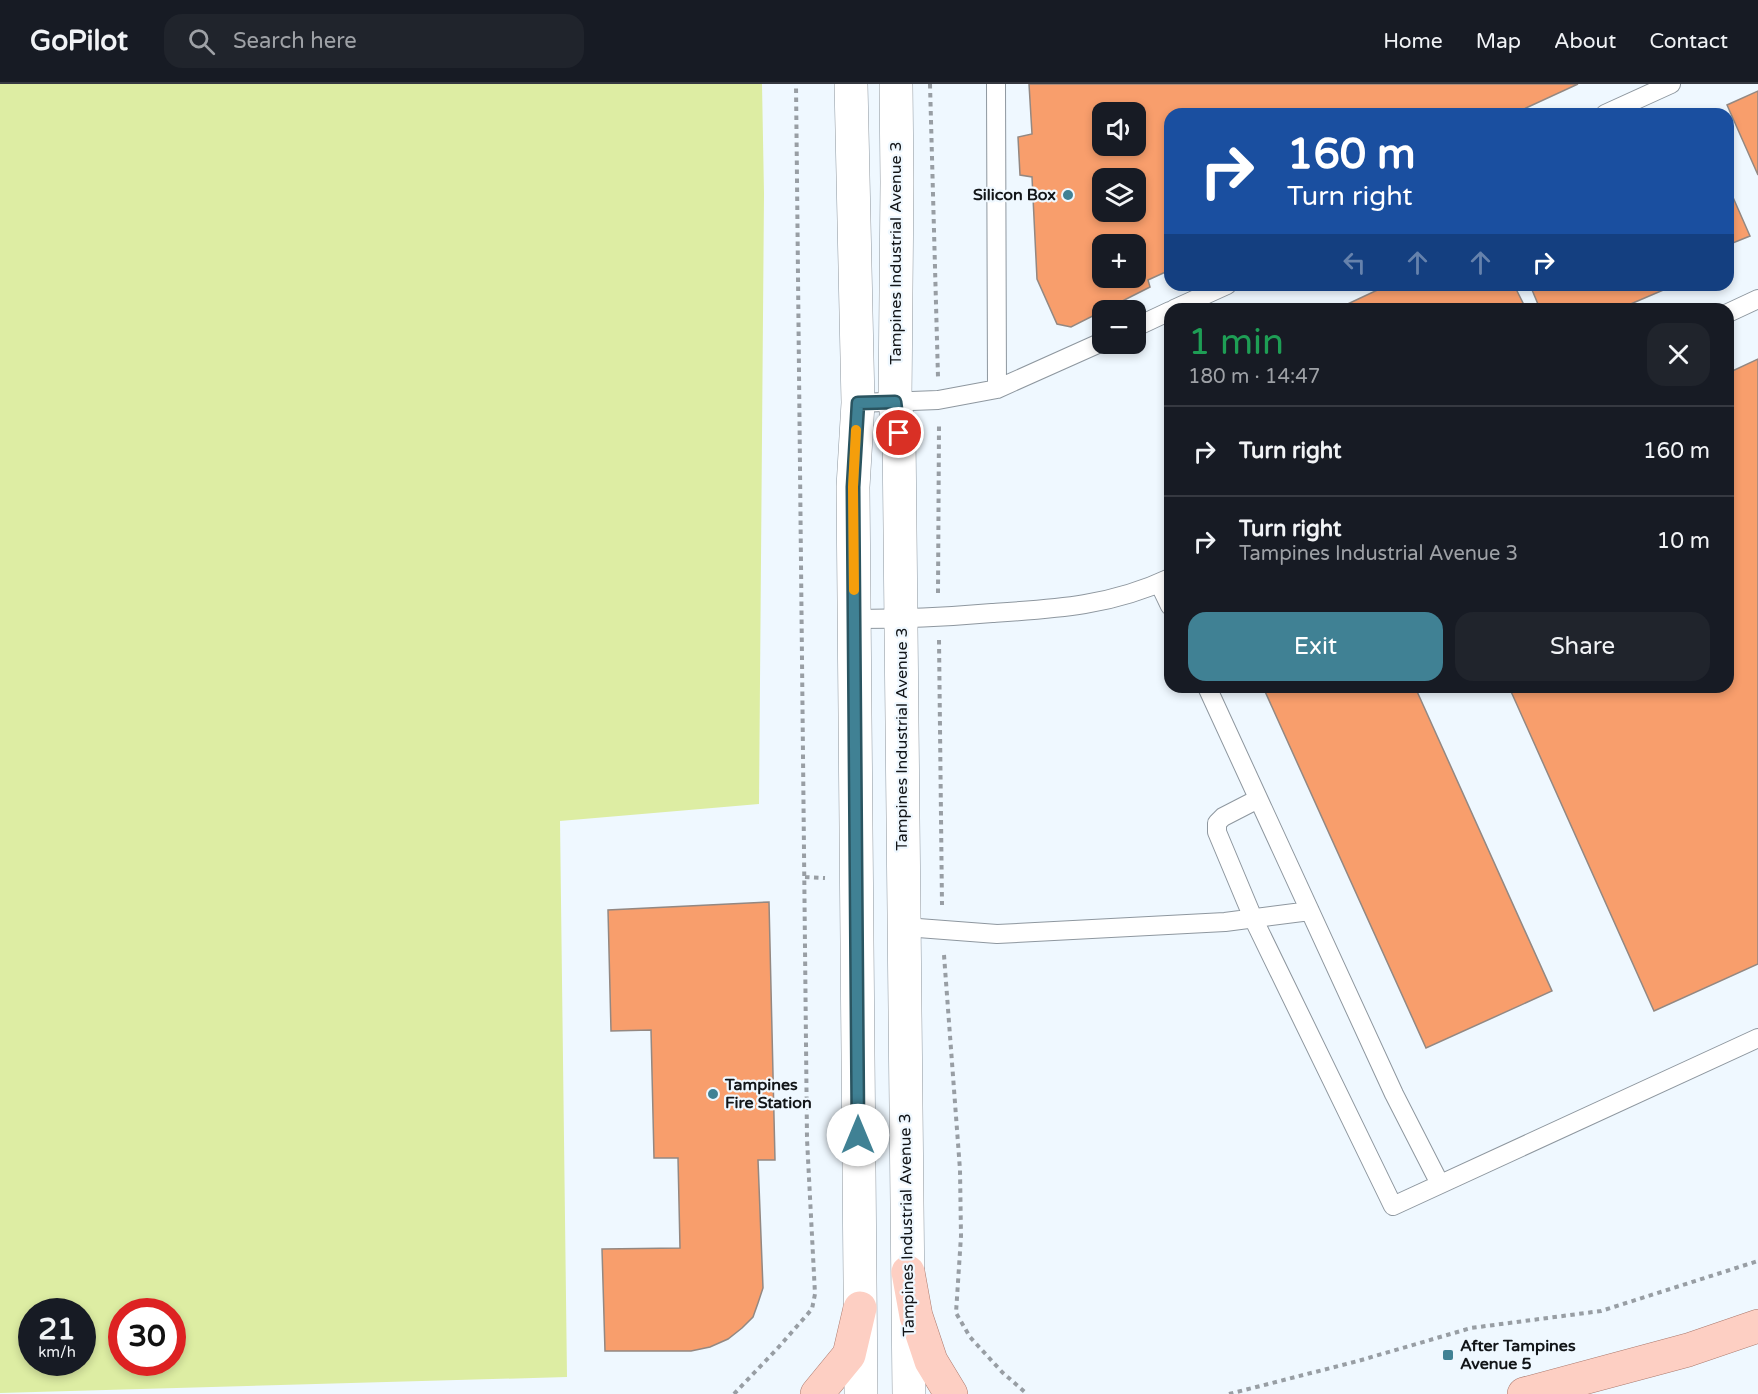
<!DOCTYPE html>
<html lang="en">
<head>
<meta charset="utf-8">
<style>
  :root { --surface:#171b24; --page:#20242c; --text:#f1f3f6; --muted:#9ea1a6; --line:#363941; --accent:#408194 }
  body { margin:0; font-family:"Varela Round",sans-serif; background:var(--page); color:var(--text); height:100vh; display:flex; flex-direction:column; font-size:22px; white-space:nowrap }
  * { box-sizing:border-box; margin:0 }
  p { font-size:20px; color:var(--muted) }
  .icon { flex:none; width:33px; height:33px; fill:none; stroke:currentColor; stroke-width:2; stroke-linecap:round; stroke-linejoin:round }
  .map { position:relative; flex:1; overflow:hidden }
  .panel { position:absolute; left:1164px; top:219px; width:570px; height:390px; display:flex; flex-direction:column; background:var(--surface); border-radius:18px; box-shadow:0 3px 9px #0003 }
  .panel>* { flex:none }
  .banner { position:absolute; left:1164px; top:24px; width:570px; height:183px; border-radius:18px; box-shadow:0 3px 9px #0003; background:#1a4fa0; color:#fff; overflow:hidden }
  .buttons { position:absolute; left:1092px; top:18px; display:grid; gap:12px }
  .buttons a { display:grid; place-items:center; width:54px; height:54px; border-radius:12px; background:var(--surface); box-shadow:0 3px 9px #0003; font-size:30px }
  .speed { position:absolute; left:18px; top:1214px; display:flex; gap:12px; font-size:30px; font-weight:700; text-align:center }
  .speed>* { display:grid; place-content:center; width:78px; height:78px; border-radius:50%; background:var(--surface); box-shadow:0 3px 9px #0003; line-height:1 }
  .speed small { font-size:15px; font-weight:400 }
  .speed .limit { border:9px solid #d22; background:#fff; color:#111 }
  .pin { position:absolute; display:grid; place-items:center; width:51px; height:51px; color:#fff; margin:-26px; border:3px solid #fff; border-radius:50%; box-shadow:0 2px 6px #0007 }
  .me { position:absolute; width:66px; margin:-33px; rotate:0deg; stroke-linejoin:round; filter:drop-shadow(0 0 4px #0008) }
  .turn { display:flex; align-items:center; gap:21px; height:126px; padding:0 24px; font-size:27px }
  .turn .icon { width:78px; height:78px; stroke-width:2.5 }
  .turn b { display:block; font-size:42px; line-height:51px }
  .lanes { display:flex; align-items:center; height:57px; padding:0 24px; background:#0003; justify-content:center; gap:30px; direction:ltr }
  .lanes .off { opacity:.35 }
  .round { display:grid; place-items:center; flex:none; width:63px; height:63px; border-radius:18px; background:var(--page) }
  .summary { display:flex; align-items:center; justify-content:space-between; height:102px; padding:0 24px }
  h1 { font-size:36px; font-weight:600; line-height:45px; color:#1e9e55 }
  .button { display:flex; gap:12px; margin-top:auto; padding:12px 24px }
  .button a { flex:1; height:69px; border-radius:18px; background:var(--accent); color:#fff; font-size:24px; font-weight:600; line-height:69px; text-align:center }
  .button a+a { background:var(--page); color:var(--text) }
  ul { padding:0; list-style:none }
  li { display:flex; align-items:center; gap:18px; height:90px; padding:0 24px; border-top:2px solid var(--line) }
  li div { flex:1 }
  li b { display:block; font-size:22px }
  li em { font-style:normal }
  header { display:flex; align-items:center; gap:36px; box-sizing:border-box; height:84px; padding:0 30px; background:var(--surface); border-bottom:2px solid var(--line) }
  header strong { font-size:28px }
  nav { display:flex; gap:33px; margin-inline-start:auto; font-size:21px }
  .search { width:420px; height:54px; background:var(--page); display:flex; align-items:center; gap:15px; box-sizing:border-box; padding:0 21px; border-radius:18px; color:var(--muted); font-size:22px }
  .map>svg:first-child { display:block }
  .green { fill:#ddeda3; fill-rule:evenodd }
  .building { fill:#f89e6c; stroke:#938882; stroke-width:1.5; fill-rule:evenodd }
  .lines { fill:none; stroke-linecap:round; stroke-linejoin:round }
  .lane-casing { stroke:#8e979f; stroke-width:20 }
  .street-casing { stroke:#8e979f; stroke-width:34 }
  .primary-casing { stroke:#aa796d; stroke-width:34 }
  .path { stroke:#989ea4; stroke-width:4; stroke-dasharray:4.5 4.5; stroke-linecap:butt }
  .lane { stroke:#fff; stroke-width:18 }
  .street { stroke:#fff; stroke-width:33 }
  .primary { stroke:#fdcfc3; stroke-width:33 }
  .route-casing { stroke:#2a5460; stroke-width:15 }
  .route { stroke:#408194; stroke-width:10 }
  .slow { stroke:#f59e0b; stroke-width:10 }
  .poi-dot { fill:#408194; stroke:#eff8ff; stroke-width:2 }
  .labels { text-anchor:middle; dominant-baseline:central; stroke-width:4.5; stroke-linejoin:round; paint-order:stroke }
  .poi-label { font-size:16px; font-weight:bold; fill:#121518; stroke:#eff8ff; text-anchor:start }
  .street-label { font-size:16px; fill:#121518; stroke:#eff8ff }
</style>
</head>
<body>
<header>
<strong>GoPilot</strong>
<div class="search"><svg class="icon" aria-label="search" viewBox="0 0 24 24"><circle cx="10" cy="10" r="6"/><path d="M15 15l6 6"/></svg>Search here</div>
<nav><a>Home</a><a>Map</a><a>About</a><a>Contact</a></nav>
</header>
<div class="map">
<svg width="1758" height="1310" viewBox="0 0 1758 1310">
  <rect width="100%" height="100%" fill="#eff8ff"/>
  <path class="green" d="M0 0H762L764 110 759 720 560 737 567 1293 0 1309ZM32 1227H82V1278H32ZM122 1227H172V1278H122Z"/>
  <path class="building" d="M1029 0H1578L1513 30H1170V186L1148 196 1150 203 1071 243 1057 240 1037 195 1032 93 1020 91 1018 53 1032 50ZM1102 28H1136V62H1102ZM1102 94H1136V128H1102ZM1102 160H1136V194H1102Z
    M1758 7V91L1727 21Z
    M1728 102 1750 152 1728 161Z
    M1388 201H1514L1526 225H1337Z
    M1530 201H1675L1619 225H1540Z
    M1758 275V880L1654 927 1509 603H1728V289Z
    M1263 603H1415L1552 907 1426 964Z
    M769 818 775 1076H758L763 1204 758 1219 753 1233 742 1244 728 1255 710 1263 691 1267H605L602 1165 680 1164 678 1074H654L651 946 611 947 608 826Z"/>
  <g class="lines">
    <g class="lane-casing">
      <path id="lane" d="M996 0 997 305
        M1605 30 1671 0
        M1174 225 1227 201
        M1728 229 1758 215
        M1136 243 1170 227
        M858 319 938 316 997 305 1102 258
        M1159 499 1170 522
        M855 535C901 535 946 533 992 529 1055 525 1111 522 1170 494
        M1207 603 1394 1010 1440 1100
        M1258 715 1223 733 1217 739V748L1253 834 1393 1122 1758 954
        M905 843 997 850 1225 838 1310 827"/>
    </g>
    <g class="street-casing">
      <path id="street" d="M851 0 858 319 853 403 861 1310
        M896 0 897 98 895 318 899 349C902 669 906 990 909 1310"/>
    </g>
    <g class="primary-casing">
      <path id="primary" d="M908 1188 916 1232 931 1277 951 1310
        M817 1310 849 1271 860 1224
        M1524 1310 1688 1266 1758 1242"/>
    </g>
    <path class="path" d="M930 0 938 293
      M938 509 939 340
      M939 556 942 821
      M805 793 825 794
      M944 871 960 1086 961 1152 956 1229 970 1253 1002 1288 1027 1310
      M734 1310 777 1265 812 1225 815 1210 807 1055 796 0
      M1229 1310 1358 1277 1471 1244 1601 1227 1758 1177"/>
    <use href="#lane" class="lane"/>
    <use href="#street" class="street"/>
    <use href="#primary" class="primary"/>
  </g>
  <g class="lines">
    <g class="route-casing">
      <path id="route" d="M858 1051 853 403 858 319 895 318 899 349"/>
    </g>
    <use href="#route" class="route"/>
    <path class="slow" d="M854 506 853 403 856 346"/>
  </g>
  <g class="poi-dot">
    <circle cx="1068" cy="111" r="6"/>
    <circle cx="713" cy="1010" r="6"/>
    <rect x="1442" y="1265" width="12" height="12" rx="3"/>
  </g>
  <g class="labels">
    <g class="poi-label">
      <text x="1056" y="111" text-anchor="end">Silicon Box</text>
      <text x="725" y="1001">Tampines<tspan x="725" dy="18">Fire Station</tspan></text>
      <text x="1460" y="1262">After Tampines<tspan x="1460" dy="18">Avenue 5</tspan></text>
    </g>
    <g class="street-label">
      <text transform="translate(896 169) rotate(-90)">Tampines Industrial Avenue 3</text>
      <text transform="translate(902 655) rotate(-90)">Tampines Industrial Avenue 3</text>
      <text transform="translate(907 1141) rotate(-91)">Tampines Industrial Avenue 3</text>
    </g>
  </g>
</svg>
<div class="buttons">
<a><svg class="icon" aria-label="sound" viewBox="0 0 24 24"><path d="M4 9h4l5-4v14l-5-4H4zM17 9q2 3 0 6"/></svg></a>
<a><svg class="icon" aria-label="layers" viewBox="0 0 24 24"><path d="M12 4l9 5-9 5-9-5zM3 14l9 5 9-5"/></svg></a>
<a>+</a>
<a>−</a>
</div>
<div class="speed"><div>21<small>km/h</small></div><div class="limit">30</div></div>
<div class="pin" style="left:899px;top:349px;background:#d93025"><svg class="icon" aria-label="arrive" viewBox="0 0 24 24"><path d="M6 21V4h12l-3 4 3 4H6"/></svg></div>
<svg class="me" style="left:858px;top:1051px" viewBox="-20 -20 40 40"><circle r="19" fill="#fff"/><path d="M0-13L10 11 0 6-10 11z" fill="#408194"/></svg>
<div class="banner">
<div class="turn"><svg class="icon" aria-label="right" viewBox="0 0 24 24"><path d="M7 20v-9h11M14 6l5 5-5 5"/></svg><div><b>160 m</b>Turn right</div></div>
<div class="lanes"><svg class="icon off" aria-label="left" viewBox="0 0 24 24"><path d="M17 20v-9H6M10 6l-5 5 5 5"/></svg><svg class="icon off" aria-label="ahead" viewBox="0 0 24 24"><path d="M12 20V5M6 11l6-6 6 6"/></svg><svg class="icon off" aria-label="ahead" viewBox="0 0 24 24"><path d="M12 20V5M6 11l6-6 6 6"/></svg><svg class="icon" aria-label="right" viewBox="0 0 24 24"><path d="M7 20v-9h11M14 6l5 5-5 5"/></svg></div>
</div>
<section class="panel">
<div class="summary"><div><h1>1 min</h1><p>180 m · 14:47</p></div><a class="round"><svg class="icon" aria-label="close" viewBox="0 0 24 24"><path d="M6 6l12 12M18 6L6 18"/></svg></a></div>
<ul>
<li><svg class="icon" aria-label="right" viewBox="0 0 24 24"><path d="M7 20v-9h11M14 6l5 5-5 5"/></svg><div><b>Turn right</b></div><em>160 m</em></li>
<li><svg class="icon" aria-label="right" viewBox="0 0 24 24"><path d="M7 20v-9h11M14 6l5 5-5 5"/></svg><div><b>Turn right</b><p>Tampines Industrial Avenue 3</p></div><em>10 m</em></li>
</ul>
<div class="button"><a>Exit</a><a>Share</a></div>
</section>
</div>
</body>
</html>
